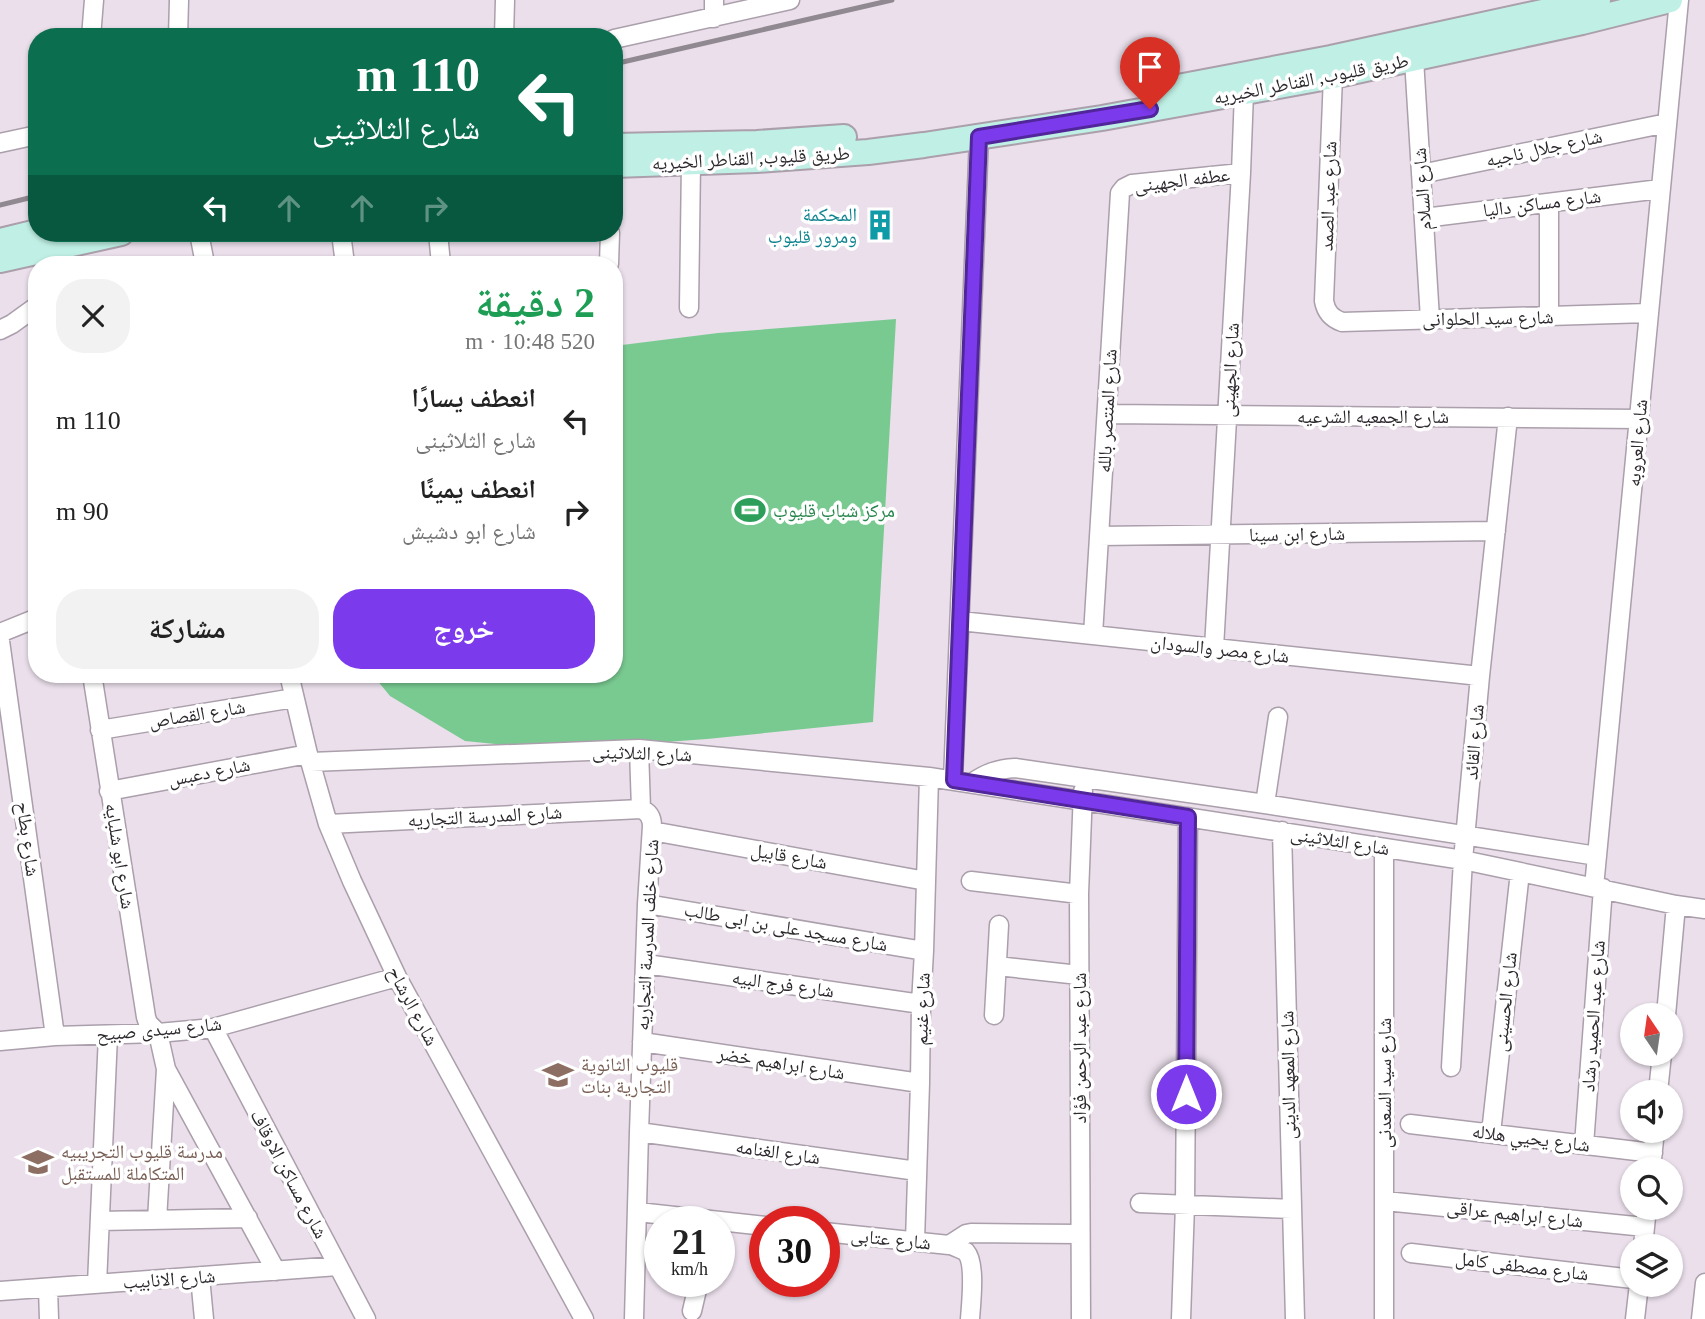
<!DOCTYPE html>
<html lang="ar">
<head>
<meta charset="utf-8">
<style>
  :root { --surface:#fff; --page:#f2f2f2; --text:#222; --muted:#767676; --accent:#7c3aed }
  body { margin:0; font-family:"Times New Roman","Noto Naskh Arabic",serif; background:var(--page); color:var(--text); direction:rtl; height:100vh; display:flex; flex-direction:column; font-size:26px; white-space:nowrap }
  * { box-sizing:border-box; margin:0 }
  p { font-size:23px; color:var(--muted) }
  .icon { flex:none; width:38px; height:38px; fill:none; stroke:currentColor; stroke-width:2; stroke-linecap:round; stroke-linejoin:round }
  .map { position:relative; flex:1; overflow:hidden; direction:ltr }
  .side { position:absolute; left:28px; top:256px; width:595px; height:427px; display:flex; flex-direction:column; background:var(--surface); border-radius:28px; box-shadow:0 2px 5px #0004; direction:rtl }
  .side>* { flex:none }
  .guide { position:absolute; left:28px; top:28px; width:595px; height:214px; border-radius:28px; box-shadow:0 2px 5px #0004; direction:rtl; background:#0b6e4f; color:#fff; overflow:hidden }
  .needle { width:46px; rotate:347deg }
  .controls { position:absolute; left:1620px; top:1003px; display:grid; gap:14px }
  .controls a { display:grid; place-items:center; width:63px; height:63px; border-radius:50%; background:var(--surface); box-shadow:0 2px 5px #0004; font-size:35px }
  .speed { position:absolute; left:644px; top:1206px; display:flex; gap:14px; font-size:35px; font-weight:700; text-align:center }
  .speed>* { display:grid; place-content:center; width:91px; height:91px; border-radius:50%; background:var(--surface); box-shadow:0 2px 5px #0004; line-height:1 }
  .speed small { font-size:18px; font-weight:400 }
  .speed .limit { border:10px solid #d22; background:#fff; color:#111 }
  .pin { position:absolute; display:grid; place-items:center; width:60px; height:60px; color:#fff; margin:-72px -30px; border-radius:50% 50% 50% 0; rotate:-45deg; box-shadow:0 0 7px #0007 }
  .pin .icon { rotate:45deg }
  .me { position:absolute; width:77px; margin:-38px; rotate:0deg; stroke-linejoin:round; filter:drop-shadow(0 0 5px #0008) }
  .turn { display:flex; align-items:center; gap:24px; height:147px; padding:0 28px; font-size:32px }
  .turn .icon { width:91px; height:91px; stroke-width:2.5 }
  .turn b { display:block; font-size:49px; line-height:60px }
  .lanes { display:flex; align-items:center; height:66px; padding:0 28px; background:#0003; justify-content:center; gap:35px; direction:ltr }
  .lanes .off { opacity:.35 }
  .round { display:grid; place-items:center; flex:none; width:74px; height:74px; border-radius:28px; background:var(--page) }
  .overview { display:flex; align-items:center; justify-content:space-between; height:119px; padding:0 28px }
  h1 { font-size:42px; font-weight:800; line-height:52px; color:#1e9e55 }
  .action { display:flex; gap:14px; margin-top:auto; padding:14px 28px }
  .action a { flex:1; height:80px; border-radius:28px; background:var(--accent); color:#fff; font-size:28px; font-weight:800; line-height:80px; text-align:center }
  .action a+a { background:var(--page); color:var(--text) }
  ul { padding:0; list-style:none }
  li { display:flex; align-items:center; gap:21px; height:91px; padding:0 28px }
  li div { flex:1 }
  li b { display:block; font-size:26px }
  li em { font-style:normal }
  .map>svg:first-child { display:block }
  .green { fill:#79ca91 }
  .lines { fill:none; stroke-linecap:round; stroke-linejoin:round }
  .minor-casing { stroke:#aa9fab; stroke-width:21 }
  .secondary-casing { stroke:#aa9fab; stroke-width:28 }
  .minor { stroke:#fff; stroke-width:18 }
  .secondary { stroke:#c0f0e5; stroke-width:24 }
  .rail { stroke:#918992; stroke-width:5 }
  .route-casing { stroke:#51269a; stroke-width:18 }
  .route { stroke:#7c3aed; stroke-width:12 }
  .labels { text-anchor:middle; dominant-baseline:central; stroke-width:7; stroke-linejoin:round; paint-order:stroke }
  .street-label { font-size:19px; fill:#2c282d; stroke:#fff }
  .culture-label { font-size:19px; fill:#0d838f; stroke:#fff; text-anchor:end }
  .leisure-label { font-size:19px; fill:#27864d; stroke:#fff; text-anchor:start }
  .education-label { font-size:19px; fill:#785e54; stroke:#fff; text-anchor:start }
</style>
</head>
<body>
<div class="map">
<svg width="1705" height="1319" viewBox="0 0 1705 1319">
  <rect width="100%" height="100%" fill="#eadfeb"/>
  <path class="green" d="M896 319 873 722 707 739 555 750 465 741 390 696 372 674H614V346L718 333Z"/>
  <g class="lines">
    <g class="minor-casing">
      <path id="minor" d="M714 18V0
        M91 37 94 0
        M178 37 179 0
        M504 37 505 0
        M614 39 790 0
        M1414 59 1430 319
        M1333 76 1324 301C1326 312 1331 318 1342 322L1648 313
        M0 143 37 135
        M1421 174 1667 123
        M1424 218 1660 189
        M199 233 205 264
        M341 233 345 264
        M438 233 441 264
        M609 264 610 233
        M689 308 691 163
        M1549 316V203
        M0 330 12 324 37 306
        M1107 414 1640 419
        M1099 536 1496 531
        M960 621 1480 676
        M0 633 37 618
        M1093 635 1120 193 1124 188 1132 184 1241 173
        M0 641 55 1036
        M1214 648 1241 173 1244 92
        M92 674 146 1017 148 1023 158 1033 166 1069 157 1220
        M289 674 308 754 328 824 352 881 397 977 584 1319
        M100 730 294 698
        M639 749 641 809
        M311 762 639 749 929 777 1463 860 1676 905 1705 909
        M953 780 979 137
        M972 783C986 773 998 769 1015 768L1265 804 1597 856
        M109 791 308 754
        M1265 804 1278 717
        M328 824 641 809
        M652 831 926 881
        M1282 831 1295 1319
        M971 881 1079 894
        M1594 887 1679 0
        M647 904 924 951
        M646 964 921 1004
        M997 966 1079 975
        M994 1015 999 925
        M1666 1015 1676 905
        M213 1028 366 1319
        M0 1041 55 1036 158 1033 213 1028 397 977
        M642 1042 920 1083
        M1451 1067 1463 860 1480 676 1508 417
        M166 1069 276 1271
        M1658 1092 1662 1054
        M1410 1124 1653 1153
        M639 1132 917 1171
        M1491 1133 1520 872
        M1584 1145 1603 888
        M1651 1169 1655 1130
        M1385 1201 1645 1227
        M1140 1203 1292 1209
        M638 1212 765 1226
        M100 1221 248 1218
        M824 1232 949 1245 966 1234 971 1233 1080 1234
        M915 1241 920 1083 921 1004 924 951 929 777
        M951 1245C955 1247 962 1249 966 1252 976 1263 971 1304 970 1319
        M1643 1246 1647 1208
        M1411 1253 1633 1279
        M200 1277 204 1319
        M97 1284 108 1035
        M48 1288 49 1319
        M0 1291 338 1266
        M692 1311 699 1281
        M634 1319 639 1132 647 904 652 826C652 818 649 812 641 809
        M1081 1319 1079 894 1083 791
        M1181 1319 1185 1205 1188 817
        M1384 1319V848
        M1635 1319 1639 1284
        M1701 1319 1705 1283"/>
    </g>
    <g class="secondary-casing">
      <path id="secondary" d="M1157 91 1331 58 1598 0
        M614 146 757 143 844 137
        M614 165 757 160 868 152 924 145 1102 118 1333 76 1582 22 1670 0
        M0 241 37 232
        M0 260 121 233"/>
    </g>
    <use href="#minor" class="minor"/>
    <use href="#secondary" class="secondary"/>
    <path class="rail" d="M614 64 892 0
      M0 205 37 196"/>
  </g>
  <g class="lines">
    <g class="route-casing">
      <path id="route" d="M1150 109 979 137 954 780 1188 817 1186 1094"/>
    </g>
    <use href="#route" class="route"/>
  </g>
  <defs>
    <g id="building-bare" transform="scale(2.415)"><path d="M-4-6H4V6H1V3H-1V6H-4ZM-2.5-4.3h1.7v1.8h-1.7ZM.8-4.3h1.7v1.8H.8ZM-2.5-1h1.7V.8h-1.7ZM.8-1h1.7V.8H.8Z" fill="#0f9aa8" stroke="#fff" stroke-width="2.5" paint-order="stroke"/></g>
    <g id="stadium-bare" transform="scale(2.415)"><path d="M0-5a6.5 5 0 1 0 0 10a6.5 5 0 1 0 0-10ZM-3.5-1.8h7v3.6h-7Z" fill="#2e9e5b" stroke="#fff" stroke-width="2.5" paint-order="stroke"/></g>
    <g id="school-bare" transform="scale(2.415)"><path d="M0-5L7-2L0 1L-7-2ZM-4 1L0 2.5L4 1V4Q0 6-4 4Z" fill="#8d6e63" stroke="#fff" stroke-width="2.5" paint-order="stroke"/></g>
  </defs>
  <g fill-rule="evenodd">
    <use href="#building-bare" x="880" y="225"/>
    <use href="#stadium-bare" x="750" y="510"/>
    <use href="#school-bare" x="558" y="1075"/>
    <use href="#school-bare" x="38" y="1162"/>
  </g>
  <g class="labels">
    <g class="street-label">
      <text transform="translate(1311 79) rotate(-11)">طريق قليوب, القناطر الخيريه</text>
      <text transform="translate(1544 148) rotate(-12)">شارع جلال ناجيه</text>
      <text transform="translate(751 158) rotate(-3)">طريق قليوب, القناطر الخيريه</text>
      <text transform="translate(1182 180) rotate(-7)">عطفه الجهينى</text>
      <text transform="translate(1422 189) rotate(-94)">شارع السلام</text>
      <text transform="translate(1328 196) rotate(-88)">شارع عبد الصمد</text>
      <text transform="translate(1542 203) rotate(-7)">شارع مساكن داليا</text>
      <text transform="translate(1488 318) rotate(-1)">شارع سيد الحلوانى</text>
      <text transform="translate(1230 370) rotate(-87)">شارع الجهينى</text>
      <text transform="translate(1107 411) rotate(-87)">شارع المنتصر بالله</text>
      <text x="1373" y="416">شارع الجمعيه الشرعيه</text>
      <text transform="translate(1637 443) rotate(-85)">شارع العروبه</text>
      <text transform="translate(1297 534) rotate(-1)">شارع ابن سينا</text>
      <text transform="translate(1220 649) rotate(6)">شارع مصر والسودان</text>
      <text transform="translate(197 714) rotate(-9)">شارع القصاص</text>
      <text transform="translate(1474 742) rotate(-85)">شارع القائد</text>
      <text transform="translate(642 753) rotate(2)">شارع الثلاثينى</text>
      <text transform="translate(209 772) rotate(-11)">شارع دعبس</text>
      <text transform="translate(485 816) rotate(-3)">شارع المدرسة التجاريه</text>
      <text transform="translate(28 839) rotate(82)">شارع بطاح</text>
      <text transform="translate(1340 841) rotate(9)">شارع الثلاثينى</text>
      <text transform="translate(120 856) rotate(81)">شارع ابو شلبايه</text>
      <text transform="translate(789 856) rotate(10)">شارع قابيل</text>
      <text transform="translate(786 927) rotate(10)">شارع مسجد على بن ابى طالب</text>
      <text transform="translate(647 935) rotate(-87)">شارع خلف المدرسة التجاريه</text>
      <text transform="translate(783 984) rotate(8)">شارع فرج البيه</text>
      <text transform="translate(1505 1002) rotate(-84)">شارع الحسينى</text>
      <text transform="translate(413 1006) rotate(62)">شارع الرشاح</text>
      <text transform="translate(922 1009) rotate(-88)">شارع غنيم</text>
      <text transform="translate(1593 1016) rotate(-86)">شارع عبد الحميد رشاد</text>
      <text transform="translate(159 1029) rotate(-5)">شارع سيدى صبيح</text>
      <text transform="translate(1079 1048) rotate(-90)">شارع عبد الرحمن فؤاد</text>
      <text transform="translate(781 1063) rotate(9)">شارع ابراهيم خضر</text>
      <text transform="translate(1288 1075) rotate(-91)">شارع المعهد الدينى</text>
      <text transform="translate(1384 1083) rotate(-90)">شارع سيد السعدنى</text>
      <text transform="translate(1531 1138) rotate(7)">شارع يحيي هلاله</text>
      <text transform="translate(778 1152) rotate(8)">شارع الغنامه</text>
      <text transform="translate(289 1174) rotate(62)">شارع مساكن الاوقاف</text>
      <text transform="translate(1515 1214) rotate(6)">شارع ابراهيم عراقى</text>
      <text transform="translate(891 1239) rotate(6)">شارع عتابى</text>
      <text transform="translate(1522 1266) rotate(7)">شارع مصطفى كامل</text>
      <text transform="translate(169 1279) rotate(-4)">شارع الانابيب</text>
    </g>
    <g class="culture-label">
      <text x="857" y="214">المحكمة<tspan x="857" dy="22">ومرور قليوب</tspan></text>
    </g>
    <g class="leisure-label">
      <text x="773" y="510">مركز شباب قليوب</text>
    </g>
    <g class="education-label">
      <text x="581" y="1064">قليوب الثانوية<tspan x="581" dy="22">التجارية بنات</tspan></text>
      <text x="61" y="1151">مدرسة قليوب التجريبيه<tspan x="61" dy="22">المتكاملة للمستقبل</tspan></text>
    </g>
  </g>
</svg>
<div class="controls">
<a><svg class="needle" viewBox="-14 -14 28 28"><path d="M0-13l5 13h-10z" fill="#e53935"/><path d="M0 13l5-13h-10z" fill="#767676"/></svg></a>
<a><svg class="icon" aria-label="sound" viewBox="0 0 24 24"><path d="M4 9h4l5-4v14l-5-4H4zM17 9q2 3 0 6"/></svg></a>
<a><svg class="icon" aria-label="search" viewBox="0 0 24 24"><circle cx="10" cy="10" r="6"/><path d="M15 15l6 6"/></svg></a>
<a><svg class="icon" aria-label="layers" viewBox="0 0 24 24"><path d="M12 4l9 5-9 5-9-5zM3 14l9 5 9-5"/></svg></a>
</div>
<div class="speed"><div>21<small>km/h</small></div><div class="limit">30</div></div>
<div class="pin" style="left:1150px;top:109px;background:#d93025"><svg class="icon" aria-label="arrive" viewBox="0 0 24 24"><path d="M6 21V4h12l-3 4 3 4H6"/></svg></div>
<svg class="me" style="left:1186px;top:1094px" viewBox="-20 -20 40 40"><circle r="17" fill="#7c3aed" stroke="#fff" stroke-width="3"/><path d="M0-11L8 9 0 5-8 9z" fill="#fff"/></svg>
<div class="guide">
<div class="turn"><svg class="icon" aria-label="left" viewBox="0 0 24 24"><path d="M17 20v-9H6M10 6l-5 5 5 5"/></svg><div><b>110 m</b>شارع الثلاثينى</div></div>
<div class="lanes"><svg class="icon" aria-label="left" viewBox="0 0 24 24"><path d="M17 20v-9H6M10 6l-5 5 5 5"/></svg><svg class="icon off" aria-label="ahead" viewBox="0 0 24 24"><path d="M12 20V5M6 11l6-6 6 6"/></svg><svg class="icon off" aria-label="ahead" viewBox="0 0 24 24"><path d="M12 20V5M6 11l6-6 6 6"/></svg><svg class="icon off" aria-label="right" viewBox="0 0 24 24"><path d="M7 20v-9h11M14 6l5 5-5 5"/></svg></div>
</div>
<section class="side">
<div class="overview"><div><h1>2 دقيقة</h1><p>520 m · 10:48</p></div><a class="round"><svg class="icon" aria-label="close" viewBox="0 0 24 24"><path d="M6 6l12 12M18 6L6 18"/></svg></a></div>
<ul>
<li><svg class="icon" aria-label="left" viewBox="0 0 24 24"><path d="M17 20v-9H6M10 6l-5 5 5 5"/></svg><div><b>انعطف يسارًا</b><p>شارع الثلاثينى</p></div><em>110 m</em></li>
<li><svg class="icon" aria-label="right" viewBox="0 0 24 24"><path d="M7 20v-9h11M14 6l5 5-5 5"/></svg><div><b>انعطف يمينًا</b><p>شارع ابو دشيش</p></div><em>90 m</em></li>
</ul>
<div class="action"><a>خروج</a><a>مشاركة</a></div>
</section>
</div>
</body>
</html>
